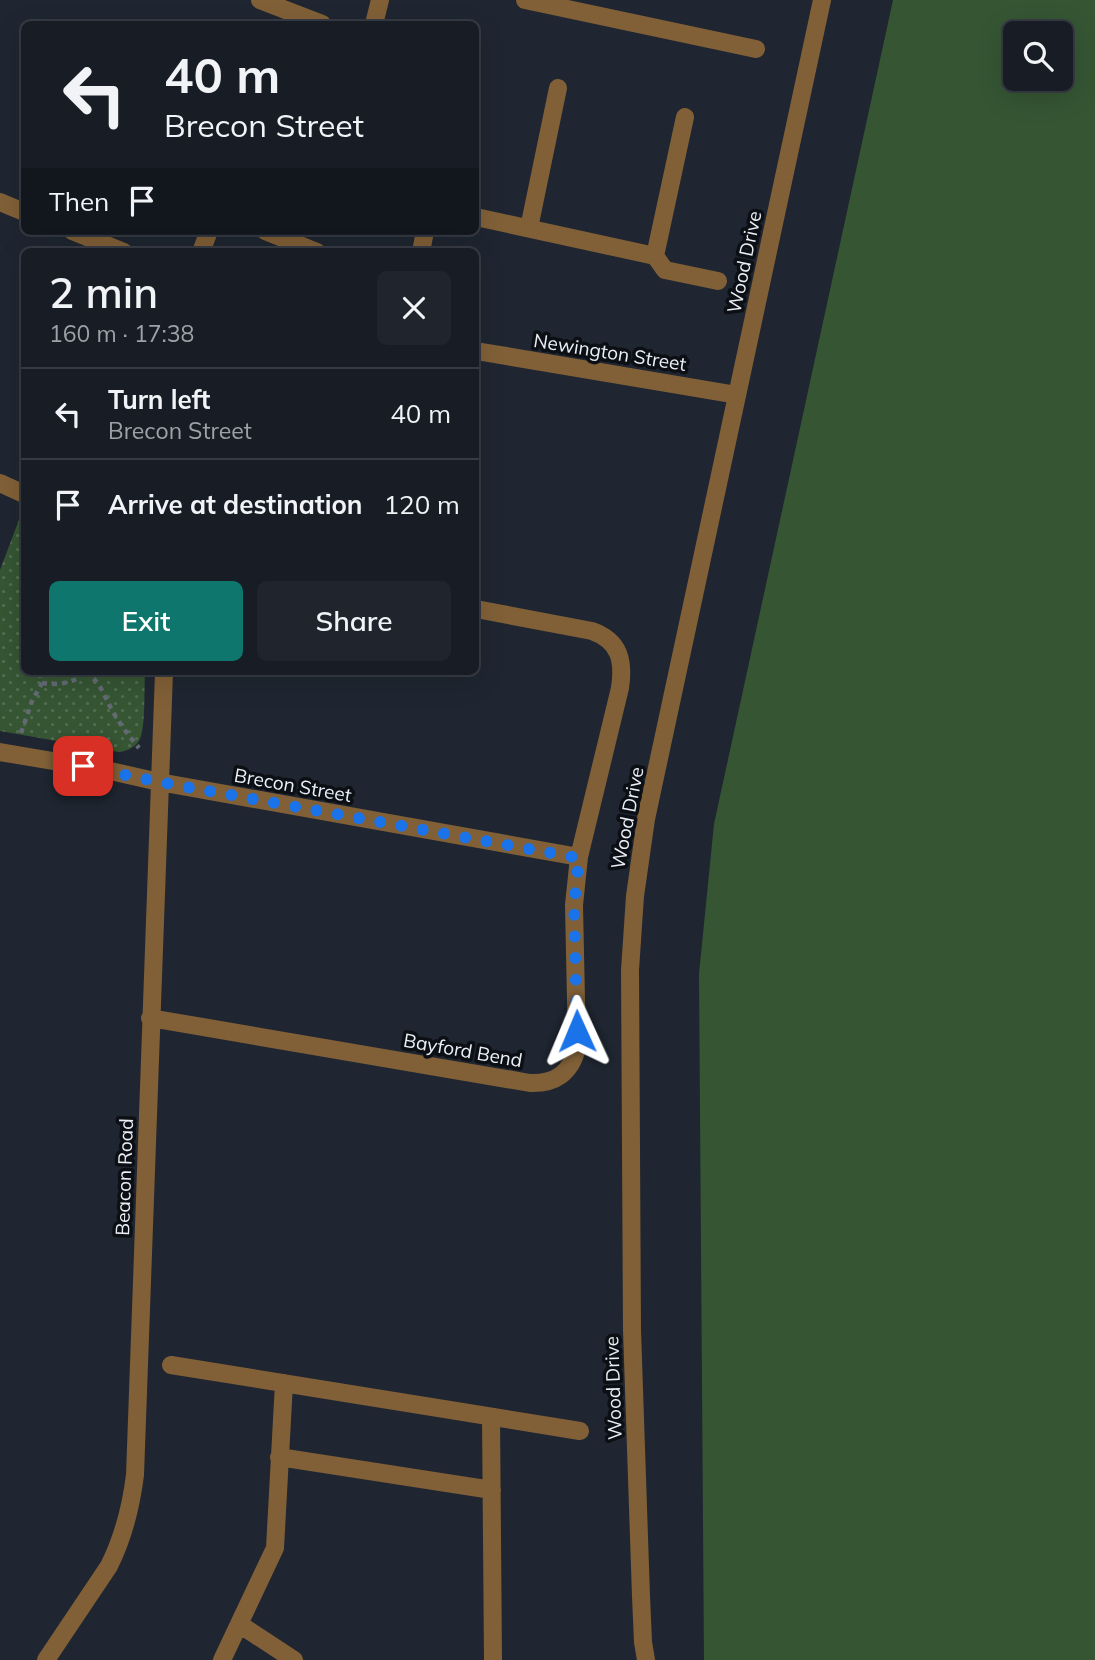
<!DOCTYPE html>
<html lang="en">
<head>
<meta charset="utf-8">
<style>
  :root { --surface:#171c25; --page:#20252d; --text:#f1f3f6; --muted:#9ea1a7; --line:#363a42; --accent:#0f766e }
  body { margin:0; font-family:Mulish,sans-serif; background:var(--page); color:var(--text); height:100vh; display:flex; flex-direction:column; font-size:26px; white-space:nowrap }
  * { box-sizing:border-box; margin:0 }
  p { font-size:23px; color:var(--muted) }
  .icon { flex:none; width:38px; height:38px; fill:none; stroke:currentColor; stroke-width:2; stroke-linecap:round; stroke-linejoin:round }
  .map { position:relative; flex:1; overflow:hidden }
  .drawer { position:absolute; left:21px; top:248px; width:458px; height:427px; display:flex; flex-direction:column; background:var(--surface); border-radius:10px; box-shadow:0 7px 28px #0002,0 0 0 2px var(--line) }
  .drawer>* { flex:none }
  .top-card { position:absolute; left:21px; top:21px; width:458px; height:214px; border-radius:10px; box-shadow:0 7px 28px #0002,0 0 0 2px var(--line); background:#171c25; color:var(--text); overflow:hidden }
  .buttons { position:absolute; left:1003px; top:21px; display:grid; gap:14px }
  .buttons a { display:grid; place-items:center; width:70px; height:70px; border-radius:10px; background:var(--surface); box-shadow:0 7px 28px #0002,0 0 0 2px var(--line); font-size:35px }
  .pin { position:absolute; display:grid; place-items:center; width:60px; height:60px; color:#fff; margin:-30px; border-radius:14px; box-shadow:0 4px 10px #0006 }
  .me { position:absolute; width:77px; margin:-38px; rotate:359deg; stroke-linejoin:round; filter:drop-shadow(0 0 5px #0008) }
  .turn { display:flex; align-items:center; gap:24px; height:147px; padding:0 28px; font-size:32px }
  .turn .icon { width:91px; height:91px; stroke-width:2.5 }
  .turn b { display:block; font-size:49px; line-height:60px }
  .then { display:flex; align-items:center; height:66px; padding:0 28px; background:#0003; gap:14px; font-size:26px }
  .round { display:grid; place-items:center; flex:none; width:74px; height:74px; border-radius:10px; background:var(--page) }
  .headline { display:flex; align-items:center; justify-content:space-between; height:119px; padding:0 28px }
  h1 { font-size:42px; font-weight:600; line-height:52px }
  .button { display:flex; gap:14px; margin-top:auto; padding:14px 28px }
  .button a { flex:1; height:80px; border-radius:10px; background:var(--accent); color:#fff; font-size:28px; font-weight:600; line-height:80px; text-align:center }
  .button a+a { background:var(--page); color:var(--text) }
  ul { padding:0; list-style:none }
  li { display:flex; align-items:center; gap:21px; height:91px; padding:0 28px; border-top:2px solid var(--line) }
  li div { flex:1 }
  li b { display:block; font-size:26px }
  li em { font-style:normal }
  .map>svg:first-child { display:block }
  .grass { fill:#355533; fill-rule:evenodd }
  .park { fill:url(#park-dots) }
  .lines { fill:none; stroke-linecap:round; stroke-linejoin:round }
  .path { stroke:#646a74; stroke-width:4.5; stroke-dasharray:5 5; stroke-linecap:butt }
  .minor { stroke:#816037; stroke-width:18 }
  .route { stroke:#1a73e8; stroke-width:12; stroke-dasharray:0 21.6 }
  .labels { text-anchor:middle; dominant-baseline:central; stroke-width:7; stroke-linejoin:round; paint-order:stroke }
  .street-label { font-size:19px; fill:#ebf0f8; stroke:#0c0f14 }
</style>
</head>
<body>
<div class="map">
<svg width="1095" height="1660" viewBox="0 0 1095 1660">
  <defs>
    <pattern id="park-dots" width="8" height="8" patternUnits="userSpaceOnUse" patternTransform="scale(1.75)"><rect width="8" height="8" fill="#355533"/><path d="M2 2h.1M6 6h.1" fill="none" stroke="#526e51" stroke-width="1.8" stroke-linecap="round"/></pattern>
  </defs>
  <rect width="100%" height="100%" fill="#1f2631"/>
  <path class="grass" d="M893 0H1095V1660H704L699 974 714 824ZM1015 33H1060V79H1015Z"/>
  <path class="park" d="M22 512 24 513V672H145C144 688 146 729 139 741 134 748 127 751 119 752L0 731V570Z"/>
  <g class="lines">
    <path class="path" d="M86 672C101 683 103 694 112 710 119 723 129 736 139 748
      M42 683C56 685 66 684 79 678L82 672
      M21 733 32 701 42 683 40 672"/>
    <path class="minor" d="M260 0 322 24
      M525 0 756 49
      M374 24 380 0
      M0 202 24 212
      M476 217 655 256 685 117
      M529 228 558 88
      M72 231 124 252
      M265 231 317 252
      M201 252 209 231
      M421 252 425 231
      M655 256 665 270 718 281
      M476 351 737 395
      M0 483 24 494
      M0 752 106 770 159 782 579 857
      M150 1018 530 1083C555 1084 571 1073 577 1048L574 905 579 857 620 688C624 661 620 641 592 631L476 609
      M171 1365 580 1431
      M491 1417 493 1660
      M279 1457 492 1490
      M239 1624 294 1660
      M46 1660 109 1566C124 1536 131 1507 135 1475L164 672
      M222 1660 275 1548 284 1383
      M646 1660 643 1642 641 1596 632 1330 630 970 635 896 646 819 822 0"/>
  </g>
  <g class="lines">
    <path class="route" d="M83 766 159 782 579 858 574 905 577 1031"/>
  </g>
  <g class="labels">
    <g class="street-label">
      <text transform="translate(744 262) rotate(-78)">Wood Drive</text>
      <text transform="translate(610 352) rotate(9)">Newington Street</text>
      <text transform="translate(293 785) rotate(10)">Brecon Street</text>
      <text transform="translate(627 818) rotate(-79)">Wood Drive</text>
      <text transform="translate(463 1050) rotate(10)">Bayford Bend</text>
      <text transform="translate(124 1177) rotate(-88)">Beacon Road</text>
      <text transform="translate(613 1388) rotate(-92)">Wood Drive</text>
    </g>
  </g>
</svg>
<div class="buttons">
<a><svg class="icon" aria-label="search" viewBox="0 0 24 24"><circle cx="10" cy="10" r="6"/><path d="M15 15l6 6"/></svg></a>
</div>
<div class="pin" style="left:83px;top:766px;background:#d93025"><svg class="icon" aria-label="arrive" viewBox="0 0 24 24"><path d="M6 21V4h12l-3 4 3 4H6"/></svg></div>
<svg class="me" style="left:577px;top:1031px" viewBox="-20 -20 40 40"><path d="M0-17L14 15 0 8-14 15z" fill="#1a73e8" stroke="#fff" stroke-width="4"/></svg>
<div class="top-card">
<div class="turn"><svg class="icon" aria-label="left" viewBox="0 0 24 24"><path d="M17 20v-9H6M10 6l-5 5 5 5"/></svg><div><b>40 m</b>Brecon Street</div></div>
<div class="then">Then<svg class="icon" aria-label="arrive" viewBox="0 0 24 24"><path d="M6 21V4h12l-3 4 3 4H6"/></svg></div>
</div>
<section class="drawer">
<div class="headline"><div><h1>2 min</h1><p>160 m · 17:38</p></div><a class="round"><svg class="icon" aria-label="close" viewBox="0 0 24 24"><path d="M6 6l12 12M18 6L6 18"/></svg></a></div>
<ul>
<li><svg class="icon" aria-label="left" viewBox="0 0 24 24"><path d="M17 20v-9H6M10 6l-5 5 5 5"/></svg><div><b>Turn left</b><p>Brecon Street</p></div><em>40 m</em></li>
<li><svg class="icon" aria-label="arrive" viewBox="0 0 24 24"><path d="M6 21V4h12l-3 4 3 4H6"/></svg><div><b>Arrive at destination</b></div><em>120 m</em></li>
</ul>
<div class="button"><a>Exit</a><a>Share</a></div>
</section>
</div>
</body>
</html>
